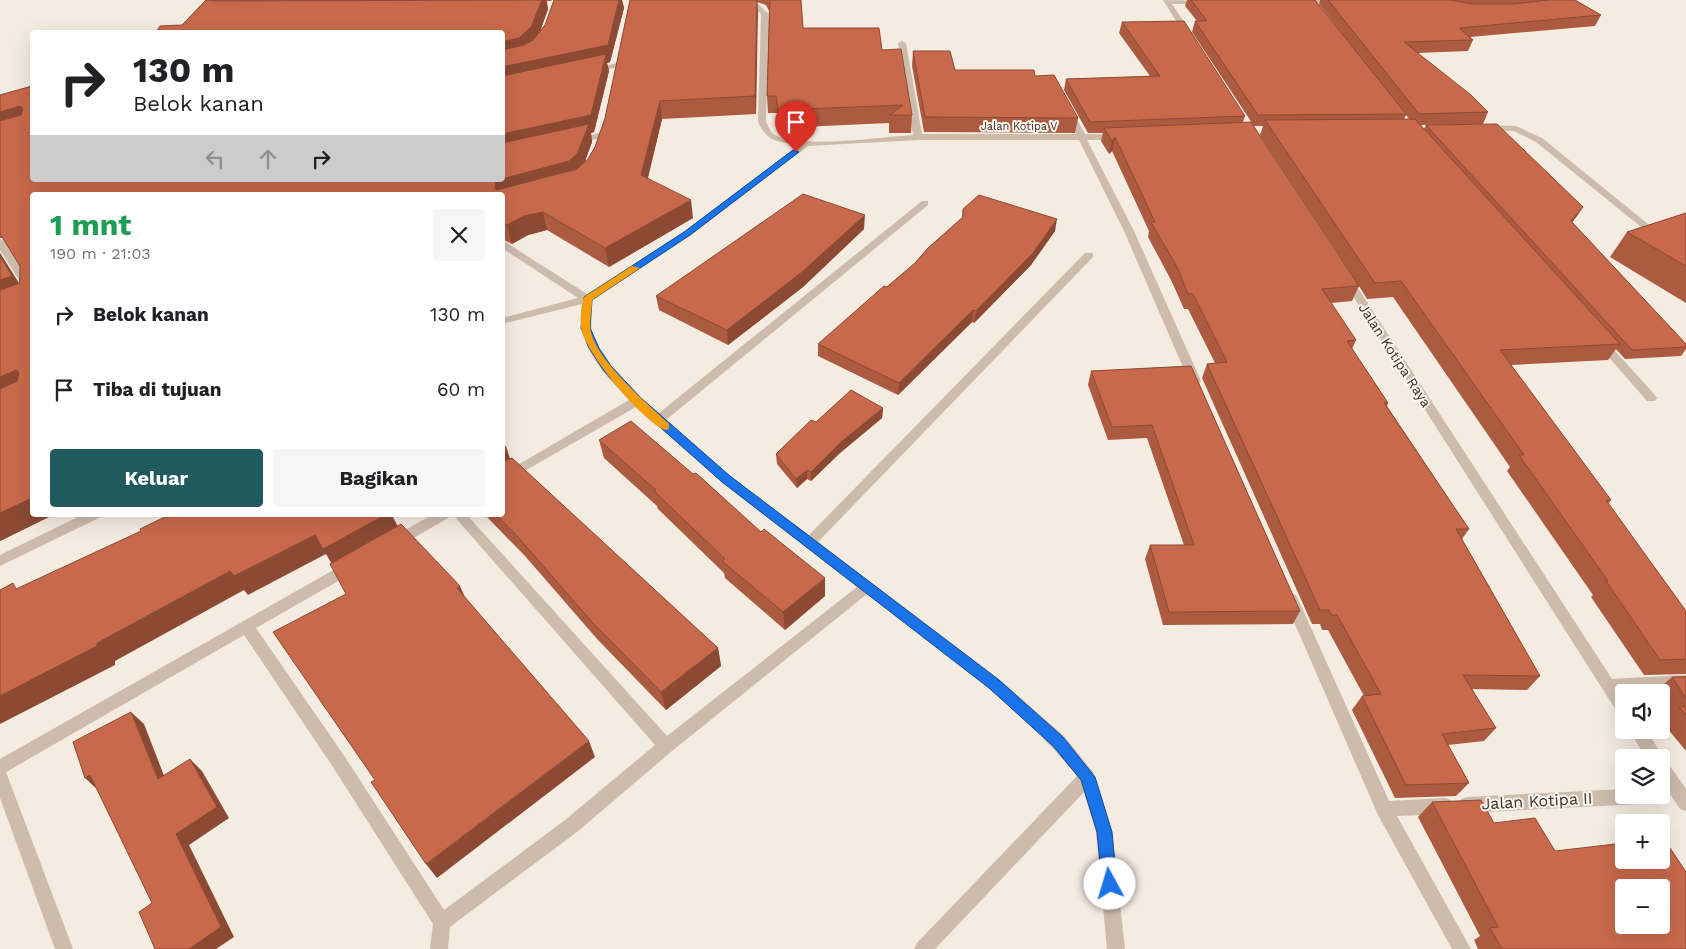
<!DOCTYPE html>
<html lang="id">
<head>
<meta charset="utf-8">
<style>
  :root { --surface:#fff; --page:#f6f6f6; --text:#202124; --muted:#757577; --accent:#1f5a5e }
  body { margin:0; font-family:"Work Sans",sans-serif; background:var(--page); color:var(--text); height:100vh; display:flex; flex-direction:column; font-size:19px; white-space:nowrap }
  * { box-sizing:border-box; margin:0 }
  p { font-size:16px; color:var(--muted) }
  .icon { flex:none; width:28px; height:28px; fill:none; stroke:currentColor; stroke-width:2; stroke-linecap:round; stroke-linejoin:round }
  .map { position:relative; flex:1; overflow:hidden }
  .details { position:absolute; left:30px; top:192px; width:475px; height:325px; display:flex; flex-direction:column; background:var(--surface); border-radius:5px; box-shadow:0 5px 20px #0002 }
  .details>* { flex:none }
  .hud { position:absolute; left:30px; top:30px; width:475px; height:152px; border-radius:5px; box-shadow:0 5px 20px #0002; background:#fff; color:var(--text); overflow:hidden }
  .fabs { position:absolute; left:1615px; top:684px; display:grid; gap:10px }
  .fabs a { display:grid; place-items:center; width:55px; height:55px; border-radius:5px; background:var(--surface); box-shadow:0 5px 20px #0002; font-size:25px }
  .pin { position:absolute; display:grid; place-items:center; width:42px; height:42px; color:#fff; margin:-51px -21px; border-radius:50% 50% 50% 0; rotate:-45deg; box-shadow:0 0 5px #0007 }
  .pin .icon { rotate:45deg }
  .me { position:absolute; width:55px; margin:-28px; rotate:354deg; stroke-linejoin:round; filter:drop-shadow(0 0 4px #0008) }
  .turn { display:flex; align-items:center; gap:18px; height:105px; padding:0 20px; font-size:22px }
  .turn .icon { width:65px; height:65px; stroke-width:2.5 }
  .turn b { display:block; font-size:35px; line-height:42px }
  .lanes { display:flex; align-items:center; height:48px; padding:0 20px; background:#0003; justify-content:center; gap:25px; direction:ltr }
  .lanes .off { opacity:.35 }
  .round { display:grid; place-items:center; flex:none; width:52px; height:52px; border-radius:5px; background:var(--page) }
  .headline { display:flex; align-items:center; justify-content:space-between; height:85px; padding:0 20px }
  h1 { font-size:30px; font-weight:700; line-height:38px; color:#1e9e55 }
  .cta { display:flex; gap:10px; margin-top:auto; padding:10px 20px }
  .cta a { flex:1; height:58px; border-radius:5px; background:var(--accent); color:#fff; font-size:20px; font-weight:700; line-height:58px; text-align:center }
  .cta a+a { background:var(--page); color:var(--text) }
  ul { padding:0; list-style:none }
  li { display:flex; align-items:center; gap:15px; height:75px; padding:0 20px }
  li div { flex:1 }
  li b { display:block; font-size:19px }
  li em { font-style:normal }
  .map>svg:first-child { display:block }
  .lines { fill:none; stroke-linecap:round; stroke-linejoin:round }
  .minor { fill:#cdbbac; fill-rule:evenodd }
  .wall { fill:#ac5a40; fill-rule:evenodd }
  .shaded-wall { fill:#8c4a34 }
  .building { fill:#c8694b; stroke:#8c4a34; fill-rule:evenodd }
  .route { fill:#1a73e8; stroke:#114b97 }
  .slow { fill:#f59e0b }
  .labels { text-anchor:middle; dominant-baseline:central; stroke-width:4; stroke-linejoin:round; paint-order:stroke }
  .far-street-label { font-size:11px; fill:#3b302b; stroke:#fbf5ee }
  .street-label { font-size:14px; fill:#3b302b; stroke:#fbf5ee }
  .near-street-label { font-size:16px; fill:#3b302b; stroke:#fbf5ee }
</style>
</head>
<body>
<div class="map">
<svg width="1686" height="949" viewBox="0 0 1686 949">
  <rect width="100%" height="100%" fill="#f4ebe1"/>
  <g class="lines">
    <path class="minor" d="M740 0 758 4 769 14 766 122C769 127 770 132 775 135 799 149 882 137 913 135L898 43 902 41 906 43 922 134H1076L1064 110 1068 108 1072 110 1085 134H1117L1121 137 1117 140H1087L1134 231 1201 381 1199 384 1195 385 1189 381 1124 231 1079 140H918L808 146 690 236 592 300C592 312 590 324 593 336 602 367 635 393 659 413L922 201H928V205L666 420 730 476 809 535 1085 253H1093V257L818 542 999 679 1064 736 1093 772 1112 832 1125 949H1107L1096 832 1084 792 935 949H914L917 943 1077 776C1019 704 940 651 867 594L672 751 577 832 450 927 448 949H430L433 924 333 767 244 635 6 772 73 949H55L0 798V759L344 564 349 563 354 564 356 568 354 572 256 628 345 757 444 910 565 820 655 745 453 515H467L667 736 857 587 722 482 636 407 502 484V474L629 400C600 369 578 349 582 304L502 324V318L578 298 502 248V240L587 294 684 232 799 145C777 141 768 143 758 122L761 14 754 7 738 3 736 2Z
      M1163 0 1204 1V3L1202 4H1172L1193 35 1192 37H1186Z
      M1296 0H1342L1339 2 1299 3Z
      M617 63 621 65 620 67 593 72 589 70Z
      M1485 125 1516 126 1542 138 1659 233 1654 236 1651 235 1536 142 1514 131 1482 130 1481 128Z
      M602 132 605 133V137L575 144 571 141Z
      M0 239 3 240 32 285V295L28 294 0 250Z
      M1347 276 1352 279 1612 679 1686 675V689L1621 692 1624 697V717L1619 715 1342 279Z
      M1602 339 1606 341 1655 395 1657 398 1655 401H1647L1598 345 1597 343 1598 341Z
      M82 515H100L99 518 0 566V555Z
      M432 515H449L448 518 400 546H390L388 542 390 538Z
      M1291 593 1296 595 1298 599 1389 801 1445 798 1451 800 1453 806 1451 812 1445 814 1397 816 1471 949H1452L1378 815 1284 599 1286 595Z
      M1629 730H1646L1661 753 1662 760 1667 762 1686 789V811L1680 809 1661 781V758H1646Z
      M1661 788 1665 790 1667 795 1665 800 1659 803 1467 813 1461 811 1459 805 1461 799 1467 797 1624 789V795H1661Z"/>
  </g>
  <path class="wall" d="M206 0H552L551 1H547L548 9 540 32 545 25 554 0H801L803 28 882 50 912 115 911 133H889V123L779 128 777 113H768L767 96 769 11 766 5 757 2 756 114 662 119 648 178 693 218 609 267 547 230 528 235 512 244 502 239V195L32 515H53L0 541V253L19 283 20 266 3 238H0V95L32 86V180H502L182 25ZM622 0H630L605 118 595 147 588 159 585 161 592 142 591 133 594 132 609 71 607 63 610 62 624 8Z
    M1187 0H1315L1361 58 1319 4 1320 0H1575L1601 15 1595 26 1470 37 1473 40 1468 51 1417 53 1488 112 1483 124 1420 125 1424 129 1426 125 1583 207 1572 222 1686 344V349L1681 356 1625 359 1616 349 1608 360 1511 365 1611 500 1608 504 1686 611V674L1644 675 1591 597 1593 595 1507 471 1510 467 1393 297 1367 299 1359 286 1352 301 1331 303 1356 340 1352 349 1388 403 1387 406 1469 529 1462 539 1540 676 1527 690 1472 689 1496 728 1484 741 1448 745 1469 783 1456 796 1395 798 1352 710 1362 696H1364L1328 630H1322L1320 624H1312L1202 378 1207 364 1215 363 1188 309H1184L1172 282 1148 237 1149 231 1112 151 1109 154 1101 141 1103 133H1088L1064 90 1066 79 1150 76 1119 33 1122 22 1245 116 1243 122 1354 278 1260 135 1263 126H1254L1192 32 1195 21H1197L1185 6ZM1406 115 1409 119H1404Z
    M913 51 955 70 1035 76 1078 118 1075 133 924 132 912 66Z
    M963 209 1055 231 1031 265 974 323 972 322 898 395 818 356V344L915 263 962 218Z
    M1686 213V303L1610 257 1627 232Z
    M864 229 803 287 728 345 659 310 656 296Z
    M1191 366 1300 611 1293 624 1163 625 1145 559 1150 545H1184L1147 438 1108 440 1088 385 1091 371Z
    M883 408 882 418 840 453 811 481 807 479 797 488 777 464 776 454 816 422Z
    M599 440 825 596 785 630 725 578 724 573 658 509 657 506 604 458Z
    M510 458 718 648 721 666 666 710 598 640 525 556 485 515H502Z
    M1686 676V751L1662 722 1670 715 1661 702V692H1655L1672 677Z
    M1432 802 1494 823 1555 851 1686 949H1478L1474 940 1480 936 1418 817Z"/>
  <path class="shaded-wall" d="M542 0H546L548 9 535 44 502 60V42Z
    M619 0H622L624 8 610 62 607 63 609 71 594 132 591 133 592 142 581 172 502 199 495 189 496 181 502 180V67Z
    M757 0 758 12 756 114 755 96Z
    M660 101 662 119 644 193 641 175Z
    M20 106 32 124 0 132V112Z
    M1115 137 1112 151 1109 154 1112 141Z
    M691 200 693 218 609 267 605 248Z
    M1583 207 1577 216 1566 230 1571 221Z
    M543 212 547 230 528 235 512 244 507 225 524 216Z
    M865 215 864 229 803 287 728 345 727 330Z
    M1057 219 1055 231 1031 265 974 323 976 311Z
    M0 253 26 295 0 304Z
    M973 310 972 322 898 395 899 383Z
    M16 370 31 389 0 402V377Z
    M883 408 882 418 840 453 811 481V472L840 443Z
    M506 446 512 465 502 471V448Z
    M807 470V479L797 488 796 479Z
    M32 498V515H53L0 541V513Z
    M385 515H392L400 531 334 568 326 554 248 595 244 590 115 661V665L0 724V696L97 643 230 571 315 535Z
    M825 578V596L785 630 783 612Z
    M460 586 468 604 457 588Z
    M718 648 721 666 666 710 661 692Z
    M131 712 144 724 170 791 158 779Z
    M589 741 595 757 437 878 426 864Z
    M190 759 202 771 229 818 189 845 234 937 216 949H189L176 834Z
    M90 775 98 790 85 778Z"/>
  <path class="building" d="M206 0 216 1 542 0 531 27 519 38 502 42V32H156L160 26 182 25Z
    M554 0H619L608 45 502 67V50L524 45 533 40 545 25Z
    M630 0H757L755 96 660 101 641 175 691 200 605 248 543 212 524 216 507 225 502 223V195H32V498L0 513V389L17 381 19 372 16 370 0 377V290L20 283V266L0 234V121L21 115 23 108 20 106 0 112V95L32 86V180H499L496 181 495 189 497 190 577 169 588 159 595 147 605 118Z
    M770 0H801L803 28H879L882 50 901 49 912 115H890L903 105 778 110 776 96H767Z
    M1191 0H1315L1406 114 1258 115 1195 21H1207Z
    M1328 0H1450L1473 4H1514L1548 0H1575L1601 15 1459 28 1473 40 1404 42 1471 95 1488 112 1419 114Z
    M1184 21 1245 116 1090 122 1066 79 1160 76 1122 22Z
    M913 51H950L955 70H1034L1035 76 1054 75 1078 118 925 117Z
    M606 54 591 115 502 134V76Z
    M1415 119 1620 344 1500 350 1611 500H1606L1686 611V659L1660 660 1606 581H1608L1519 455H1524L1401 281 1375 283 1265 120Z
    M1251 122 1359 286 1322 289 1356 340 1347 341 1388 403H1384L1469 529H1456L1540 676 1463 675 1496 728 1442 734 1469 783 1406 785 1362 696 1381 694 1337 615H1331L1329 610H1320L1207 364 1227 362 1193 294H1188L1177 267 1151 222H1155L1115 137 1112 141 1104 128Z
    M589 124 577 154 569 161 502 179V143Z
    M1497 124 1583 207 1571 221 1686 344V347L1632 350 1426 125Z
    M803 194 865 215 802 272 727 330 656 296Z
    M979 195 1057 219 1033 253 976 311 973 310 899 383 818 344 884 286 887 287 915 263 928 248 963 217V209Z
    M1686 213V266L1627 232Z
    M0 256 12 276 0 280Z
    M1191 366 1300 611 1169 612 1150 545H1194L1152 425 1112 427 1091 371Z
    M851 390 883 408 840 443 811 472 807 470 796 479 776 454 811 420 816 422Z
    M631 421 693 474 696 473 761 532 764 529 825 578 783 612 722 561 725 559 654 491 656 490 599 440Z
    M512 458 718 648 661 692 592 622 518 537 496 515H502V462Z
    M169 515H385L323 549 315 535 234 576 230 571 97 643V646L0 696V590L13 583 16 589 141 531 140 529Z
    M401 524 460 586 457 588 589 741 426 864 371 782 375 780 273 632 346 594 330 564Z
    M1672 677H1686V698Z
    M1686 706V715L1679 707Z
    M131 712 158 779 190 759 217 807 176 834 221 927 189 949H155L139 912 152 903 90 775 85 778 73 742Z
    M1481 800 1494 823 1535 818 1555 851 1624 843V860H1661V839H1664L1686 872V949H1502L1490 928 1498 927 1432 802ZM1624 888H1661V925H1624Z"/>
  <path class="route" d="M793 150 799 152 690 235 592 300 590 328 599 348 611 366 641 398 730 476 999 680 1063 737 1095 777 1112 832 1117 884 1115 890 1110 892 1104 890 1102 884 1097 832 1081 780 1053 746 989 688 722 482 633 403 604 371 589 348 581 328 584 297 684 232Z"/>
  <path class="slow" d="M632 266 640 268 592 300C592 308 590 318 590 327 593 358 647 403 669 424V429L666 430C644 424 583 350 581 327 580 319 581 304 584 297Z"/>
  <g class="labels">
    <g class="far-street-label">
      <text x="1019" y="126">Jalan Kotipa V</text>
    </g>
    <g class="street-label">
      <text transform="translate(1395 355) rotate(57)">Jalan Kotipa Raya</text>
    </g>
    <g class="near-street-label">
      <text transform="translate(1537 801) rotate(-3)">Jalan Kotipa II</text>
    </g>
  </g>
</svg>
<div class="fabs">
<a><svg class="icon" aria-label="sound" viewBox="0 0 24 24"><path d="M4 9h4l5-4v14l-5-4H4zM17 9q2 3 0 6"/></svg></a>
<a><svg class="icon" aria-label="layers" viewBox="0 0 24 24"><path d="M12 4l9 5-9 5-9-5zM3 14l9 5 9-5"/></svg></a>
<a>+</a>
<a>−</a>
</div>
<div class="pin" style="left:796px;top:152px;background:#d93025"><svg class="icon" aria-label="arrive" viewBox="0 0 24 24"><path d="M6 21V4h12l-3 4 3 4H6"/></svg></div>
<svg class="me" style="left:1110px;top:884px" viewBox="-20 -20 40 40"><circle r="19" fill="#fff"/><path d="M0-13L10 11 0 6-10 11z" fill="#1a73e8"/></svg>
<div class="hud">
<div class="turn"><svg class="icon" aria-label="right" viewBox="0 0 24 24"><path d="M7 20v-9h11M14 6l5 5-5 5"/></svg><div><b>130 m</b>Belok kanan</div></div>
<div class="lanes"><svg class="icon off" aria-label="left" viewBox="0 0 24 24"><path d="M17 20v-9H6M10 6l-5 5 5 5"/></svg><svg class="icon off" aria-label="ahead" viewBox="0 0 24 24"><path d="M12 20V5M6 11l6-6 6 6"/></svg><svg class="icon" aria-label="right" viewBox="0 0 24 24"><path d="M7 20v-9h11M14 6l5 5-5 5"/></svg></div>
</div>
<section class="details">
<div class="headline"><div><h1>1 mnt</h1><p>190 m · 21:03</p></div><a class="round"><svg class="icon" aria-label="close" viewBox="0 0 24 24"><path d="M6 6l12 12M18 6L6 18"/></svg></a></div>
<ul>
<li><svg class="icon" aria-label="right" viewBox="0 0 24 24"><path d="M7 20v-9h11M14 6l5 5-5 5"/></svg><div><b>Belok kanan</b></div><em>130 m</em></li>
<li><svg class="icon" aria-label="arrive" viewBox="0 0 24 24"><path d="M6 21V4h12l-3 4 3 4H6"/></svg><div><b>Tiba di tujuan</b></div><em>60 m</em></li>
</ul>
<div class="cta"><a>Keluar</a><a>Bagikan</a></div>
</section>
</div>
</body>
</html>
